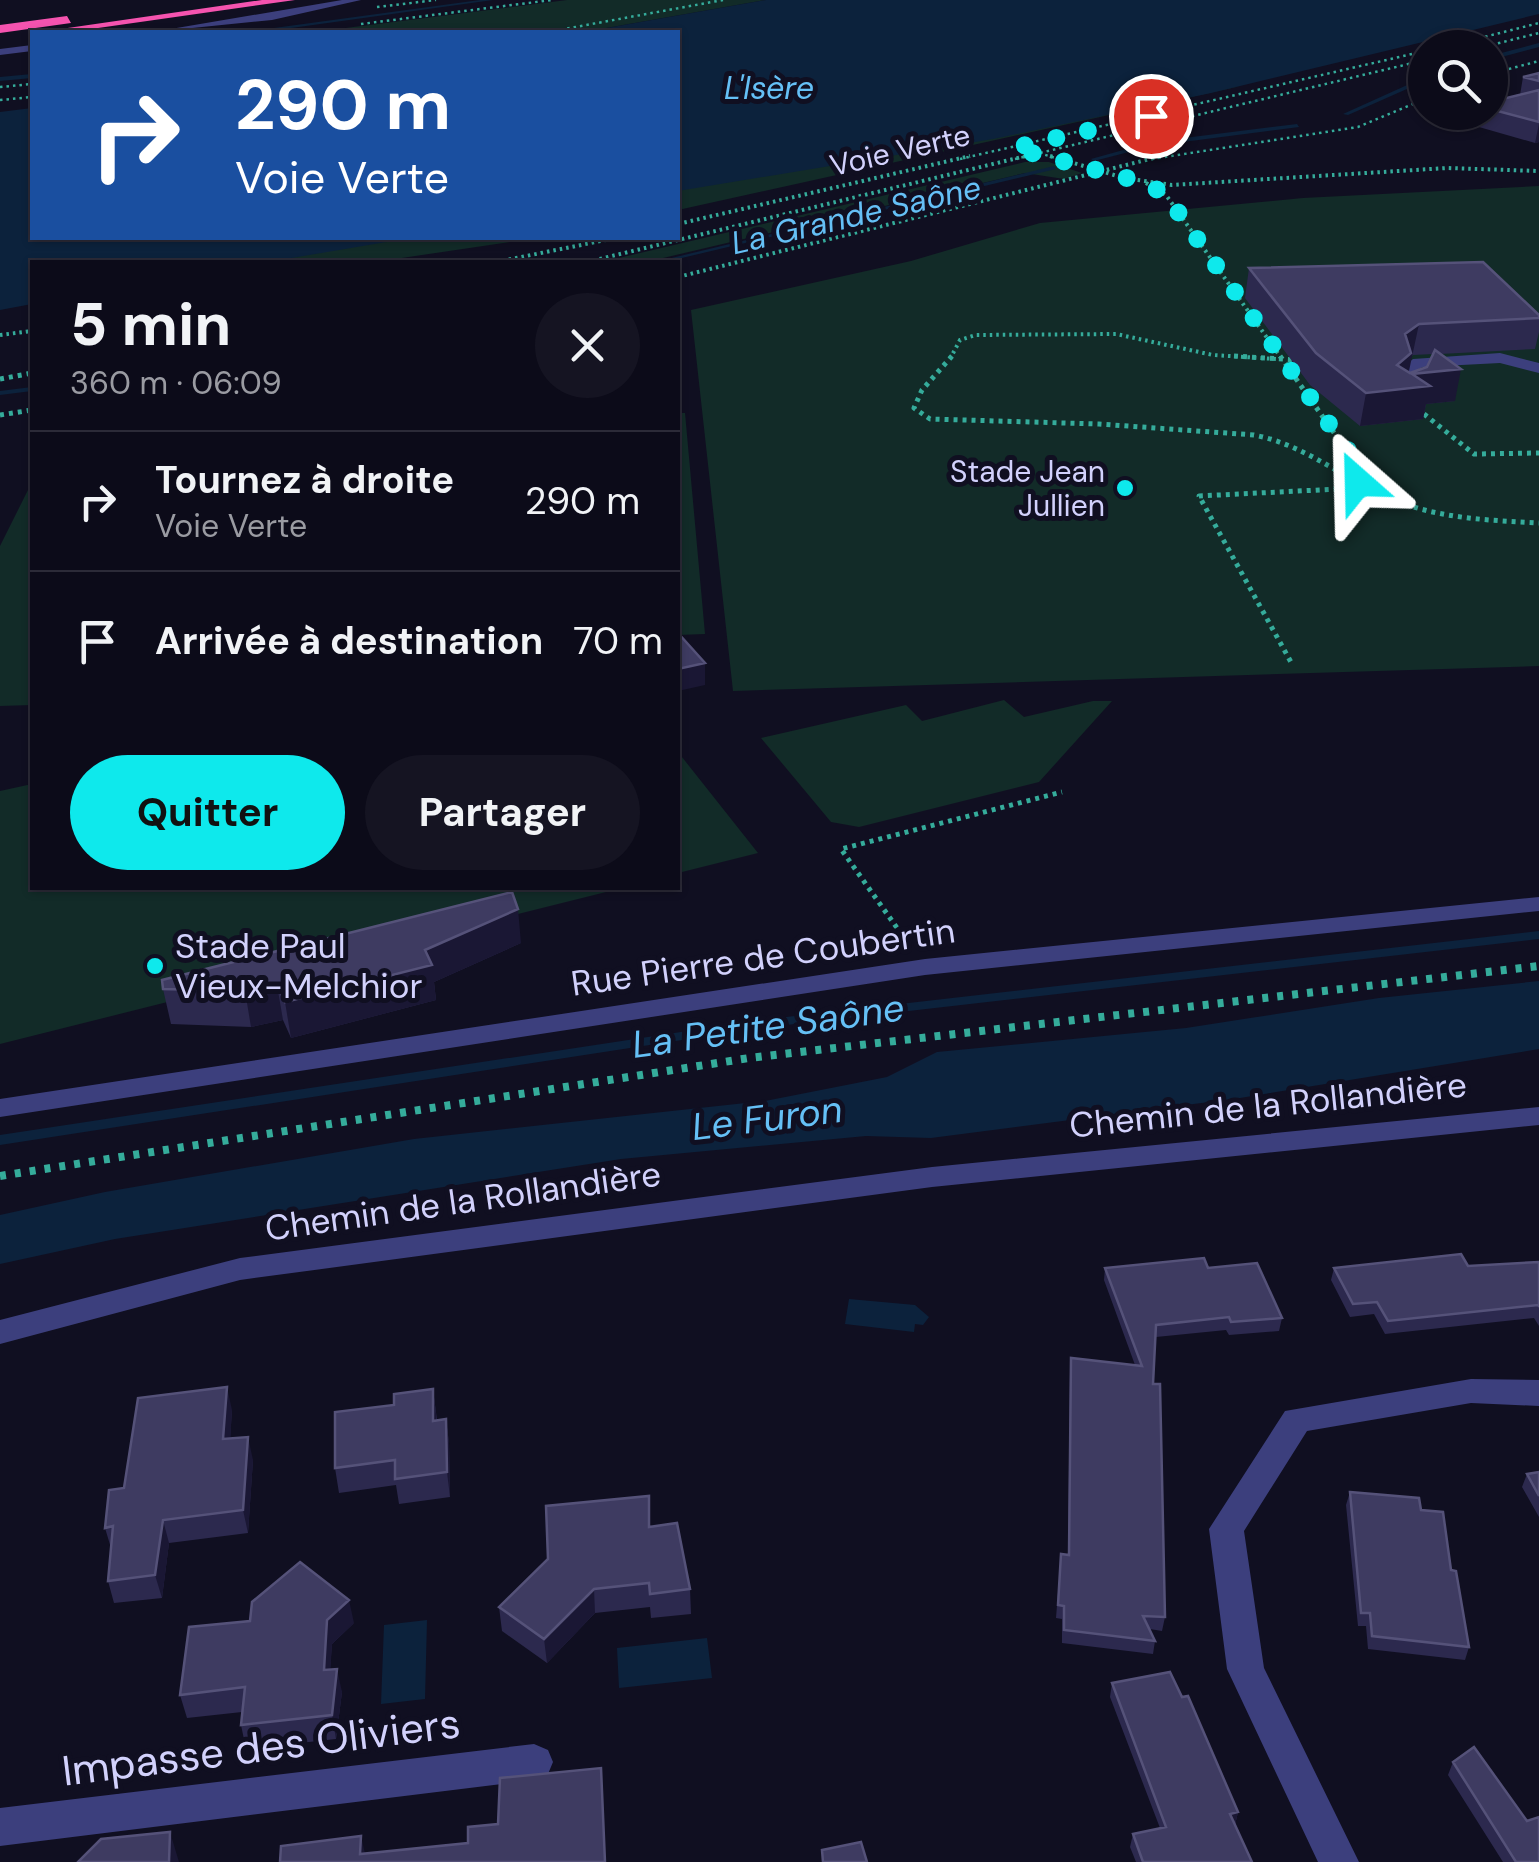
<!DOCTYPE html>
<html lang="fr">
<head>
<meta charset="utf-8">
<style>
  :root { --surface:#0c0b19; --page:#151422; --text:#f1f3f6; --muted:#9a9ba2; --line:#2c2b38; --accent:#0ee9ec }
  body { margin:0; font-family:"DM Sans",sans-serif; background:var(--page); color:var(--text); height:100vh; display:flex; flex-direction:column; font-size:38px; white-space:nowrap }
  * { box-sizing:border-box; margin:0 }
  p { font-size:32px; color:var(--muted) }
  .icon { flex:none; width:55px; height:55px; fill:none; stroke:currentColor; stroke-width:2; stroke-linecap:round; stroke-linejoin:round }
  .map { position:relative; flex:1; overflow:hidden }
  .details { position:absolute; left:30px; top:260px; width:650px; height:630px; display:flex; flex-direction:column; background:var(--surface); border-radius:0px; box-shadow:0 2px 8px #0004,0 0 0 2px var(--line) }
  .details>* { flex:none }
  .guide { position:absolute; left:30px; top:30px; width:650px; height:210px; border-radius:0px; box-shadow:0 2px 8px #0004,0 0 0 2px var(--line); background:#1a4fa0; color:#fff; overflow:hidden }
  .buttons { position:absolute; left:1408px; top:30px; display:grid; gap:20px }
  .buttons a { display:grid; place-items:center; width:100px; height:100px; border-radius:50%; background:var(--surface); box-shadow:0 2px 8px #0004,0 0 0 2px var(--line); font-size:50px }
  .pin { position:absolute; display:grid; place-items:center; width:85px; height:85px; color:#fff; margin:-42px; border:5px solid #fff; border-radius:50%; box-shadow:0 2px 10px #0007 }
  .me { position:absolute; width:110px; margin:-55px; rotate:335deg; stroke-linejoin:round; filter:drop-shadow(0 0 8px #0008) }
  .turn { display:flex; align-items:center; gap:35px; height:210px; padding:0 40px; font-size:45px }
  .turn .icon { width:130px; height:130px; stroke-width:2.5 }
  .turn b { display:block; font-size:70px; line-height:85px }
  .round { display:grid; place-items:center; flex:none; width:105px; height:105px; border-radius:52px; background:var(--page) }
  .summary { display:flex; align-items:center; justify-content:space-between; height:170px; padding:0 40px }
  h1 { font-size:60px; font-weight:700; line-height:75px }
  .cta { display:flex; gap:20px; margin-top:auto; padding:20px 40px }
  .cta a { flex:1; height:115px; border-radius:60px; background:var(--accent); color:#111; font-size:40px; font-weight:700; line-height:115px; text-align:center }
  .cta a+a { background:var(--page); color:var(--text) }
  ul { padding:0; list-style:none }
  li { display:flex; align-items:center; gap:30px; height:140px; padding:0 40px; border-top:2px solid var(--line) }
  li div { flex:1 }
  li b { display:block; font-size:38px }
  li em { font-style:normal }
  .map>svg:first-child { display:block }
  .green { fill:#122b28 }
  .water { fill:#0c223c }
  .lines { fill:none; stroke-linecap:round; stroke-linejoin:round }
  .stream { fill:#0c223c; fill-rule:evenodd }
  .path-far3 { stroke:#35ac9b; stroke-width:2.5; stroke-dasharray:2.5 4; stroke-linecap:butt }
  .path-far2 { stroke:#35ac9b; stroke-width:4; stroke-dasharray:2.5 4; stroke-linecap:butt }
  .path-far1 { stroke:#35ac9b; stroke-width:5; stroke-dasharray:4 5; stroke-linecap:butt }
  .path { stroke:#35ac9b; stroke-width:8; stroke-dasharray:6 9; stroke-linecap:butt }
  .minor { fill:#3c3f7d; fill-rule:evenodd }
  .highway { fill:#f553af; fill-rule:evenodd }
  .wall { fill:#2c294e; fill-rule:evenodd }
  .shaded-wall { fill:#1a1734 }
  .building { fill:#3e3b61; stroke:#555279; stroke-width:2.5 }
  .route { stroke:#0ee9ec; stroke-width:18; stroke-dasharray:0 32.4 }
  .poi-dot { fill:#0ee9ec; stroke:#100f21; stroke-width:4 }
  .labels { text-anchor:middle; dominant-baseline:central; stroke-width:10; stroke-linejoin:round; paint-order:stroke }
  .far-street-label { font-size:30px; fill:#d2d1fc; stroke:#100f21 }
  .far-poi-label { font-size:30px; fill:#d2d1fc; stroke:#100f21; text-anchor:end }
  .far-water-label { font-size:32px; font-style:italic; fill:#65c0f6; stroke:#100f21 }
  .poi-label { font-size:35px; fill:#d2d1fc; stroke:#100f21; text-anchor:start }
  .street-label { font-size:35px; fill:#d2d1fc; stroke:#100f21 }
  .water-label { font-size:38px; font-style:italic; fill:#65c0f6; stroke:#100f21 }
  .near-street-label { font-size:42px; fill:#d2d1fc; stroke:#100f21 }
</style>
</head>
<body>
<div class="map">
<svg width="1539" height="1862" viewBox="0 0 1539 1862">
  <rect width="100%" height="100%" fill="#100f21"/>
  <path class="green" d="M567 0H766L584 32H314Z
    M1241 86 678 210V183Z
    M1025 162H1049L1082 173 1064 179 1025 173 646 262H602Z
    M1539 186V666L733 691 691 310 911 261 1040 223 1303 198Z
    M359 238H536L375 262H231Z
    M678 413H685L705 634 678 635Z
    M32 482V705L0 706V546Z
    M1004 700 1024 717 1093 701H1112L1039 782 859 827 831 822 761 738 906 705 922 721Z
    M678 752 758 853 678 873Z
    M32 784V888H622L0 1044V791Z"/>
  <path class="water" d="M766 0H1539V14L1211 93 993 139 678 191V32H584Z
    M32 108V238H410L268 262H32V304L0 310V112Z
    M1539 981V1049L1240 1098 931 1138 866 1136 621 1159 115 1239 0 1264V1215L105 1192 414 1139 765 1101 887 1077 937 1052 1186 1028 1379 998Z
    M849 1299 915 1305 929 1317 923 1325 915 1324 914 1332 845 1324Z
    M427 1620 425 1699 381 1704 384 1625Z
    M707 1638 712 1678 619 1688 617 1648Z"/>
  <g class="lines">
    <path class="stream" d="M480 0H493L277 30 274 28Z
      M1539 43V47L1490 60V56Z
      M32 74V78L0 81V77Z
      M1425 77V81L1348 115 1343 114Z
      M1297 124 1299 127 1152 146 1094 161 1091 159 1152 142Z
      M1054 166 1056 169 665 262H655Z
      M32 387V391L0 395V391Z
      M1539 931V939L760 1028 0 1145V1135L760 1020Z"/>
    <path class="path-far3" d="M377 7 436 0
      M361 24 552 0
      M548 32 723 0
      M1441 48 1539 23
      M1479 48 1539 33
      M1490 74 1539 61
      M0 87 32 84
      M0 100 32 97
      M1039 153 1059 159
      M960 159 1425 51
      M1015 159 1425 60
      M1152 159 1358 127 1425 99"/>
    <path class="path-far2" d="M1050 156 1124 178 1172 185 1447 168 1539 171
      M1146 183 1166 195 1282 359
      M678 224 970 156
      M496 262 616 238
      M587 262 1026 156
      M678 277 1162 156
      M0 335 32 331
      M950 359 960 340 976 335 1116 334 1213 355 1276 359"/>
    <path class="path-far1" d="M952 356 922 390 914 408 930 419 1099 424 1254 435C1305 445 1341 477 1387 497 1436 519 1487 520 1539 523
      M1234 356 1297 360
      M1280 356 1351 457 1358 482 1339 489 1199 496 1292 664
      M0 379 32 373
      M1424 414 1474 454 1539 453
      M0 415 32 410
      M902 935 841 849 1062 792"/>
    <path class="path" d="M900 932 907 942
      M0 1176 749 1058 1539 966"/>
    <path class="minor" d="M342 0H361L272 20 153 32Z
      M32 45V51L0 55V49Z
      M1500 353 1539 363V373L1500 363 1423 367 1419 369 1426 386 1420 396 1405 401 1397 396 1410 386 1403 367 1413 359Z
      M1539 897V911L925 975 0 1117V1099L925 959Z
      M1539 1107V1125L932 1187 240 1280 0 1344V1320L240 1258 932 1167Z
      M1471 1379 1539 1380V1406L1471 1403 1307 1431 1244 1531 1264 1668 1359 1862H1318L1227 1669 1209 1529 1285 1411Z
      M534 1744 548 1750 553 1762 548 1774 534 1780 0 1846V1808Z"/>
    <path class="highway" d="M262 0H295L70 32H40Z
      M67 16 71 23 0 33V25Z"/>
  </g>
  <path class="wall" d="M1539 73V142L1535 143 1472 125 1474 112H1490V102L1520 95 1523 77Z
    M1249 268 1539 315V332L1535 349 1440 354 1455 401 1426 404 1423 419 1360 426 1310 385 1245 298ZM1433 354 1427 367 1410 373 1408 372 1411 357 1413 355Z
    M521 943 434 982 436 1000 291 1038 283 1020 251 1027 171 1024 163 989Z
    M1539 1262V1326L1534 1318 1385 1334 1374 1314 1350 1317 1331 1280 1334 1268 1468 1266Z
    M1105 1268H1208L1282 1318 1279 1331 1229 1335 1226 1330 1156 1337 1153 1384 1165 1617 1162 1631 1150 1629 1155 1641 1153 1654 1062 1643V1619L1056 1618 1061 1554H1068L1070 1371 1071 1358 1135 1365 1104 1280Z
    M433 1389 437 1420 446 1419 449 1443 450 1497 399 1504 396 1485 339 1493 335 1468 394 1405Z
    M232 1410 230 1439 253 1460 248 1533 169 1543 162 1598 114 1603 108 1581 111 1548 105 1528 124 1488Z
    M1539 1472V1517L1522 1487 1527 1474Z
    M1350 1492 1421 1510 1451 1570 1469 1647 1465 1660 1368 1649 1366 1626H1358L1346 1505Z
    M651 1527 690 1589 691 1614 651 1618 650 1607 595 1613 547 1663 502 1631 499 1607Z
    M354 1623 332 1644 330 1669 342 1692 336 1739 246 1749 241 1725 242 1712 187 1718 180 1695Z
    M1112 1683 1238 1812 1235 1825 1252 1862H1136L1130 1847 1133 1834 1160 1828 1110 1697Z
    M1453 1762 1527 1821 1539 1862H1503L1448 1775Z"/>
  <path class="shaded-wall" d="M1539 124V142L1535 143Z
    M1419 324 1406 385 1412 374 1461 369 1455 401 1426 404 1423 419 1360 426 1366 393 1397 365 1405 334Z
    M705 663V685L678 691V669Z
    M518 909 521 943 434 982 436 1000 291 1038 285 1002 425 950Z
    M277 985 283 1020 251 1027 245 991Z
    M227 1387 232 1410 229 1462 223 1439Z
    M433 1389 436 1414 437 1445 433 1421Z
    M446 1419 449 1443 450 1497 447 1472Z
    M248 1437 253 1460 248 1533 243 1510Z
    M163 1520 169 1543 162 1598 155 1575Z
    M594 1589 595 1613 547 1663 544 1639Z
    M349 1600 354 1623 332 1644 329 1694 324 1670 327 1620Z
    M337 1669 342 1692 336 1739 332 1715Z
    M1238 1812 1235 1825 1230 1814Z
    M170 1832 179 1862H169Z
    M361 1836 366 1858 360 1854Z"/>
  <path class="building" d="M1539 73V81L1523 77Z
    M1539 90V122L1490 109V102Z
    M1483 262 1539 315V318L1419 324 1405 334 1411 353 1397 365 1410 373 1427 367 1435 350 1461 369 1412 374 1430 386 1366 393 1316 353 1249 268Z
    M678 633 705 663 678 669Z
    M512 892 518 909 425 950 432 965 285 1002 277 985 245 991 163 989 162 980Z
    M1461 1254 1468 1266 1539 1262V1306L1538 1305 1388 1321 1377 1302 1353 1304 1334 1268Z
    M1204 1258 1208 1268 1257 1263 1282 1318 1231 1322 1229 1317 1156 1325 1153 1384H1160L1165 1617 1143 1616 1155 1641 1064 1630V1606L1058 1605 1061 1554 1069 1555 1071 1358 1142 1366 1105 1268Z
    M227 1387 223 1439 248 1437 243 1510 163 1520 155 1575 108 1581 113 1526 105 1528 109 1490 124 1488 138 1398Z
    M433 1389V1421L446 1419 447 1472 395 1479V1460L335 1468V1412L394 1405V1394Z
    M1539 1472V1496L1527 1474Z
    M1350 1492 1419 1498 1421 1510 1443 1512 1451 1570 1456 1571 1469 1647 1372 1636 1370 1613H1361Z
    M649 1496V1527L677 1523 690 1589 650 1594 649 1583 594 1589 544 1639 499 1607 548 1559 546 1506Z
    M300 1562 349 1600 327 1620 324 1670 337 1669 332 1715 241 1725 245 1687 180 1695 189 1627 250 1621 252 1602Z
    M1170 1672 1182 1697 1188 1696 1238 1812 1230 1814 1252 1862H1143L1133 1834 1166 1827 1112 1683Z
    M1474 1747 1527 1821 1539 1817V1862H1516L1453 1762Z
    M601 1768 605 1862H280L281 1846 361 1836 360 1854 468 1843V1827L498 1824 500 1778Z
    M170 1832 169 1862H78L101 1839Z
    M861 1842 867 1862H823L822 1850Z"/>
  <g class="lines">
    <path class="route" d="M1151 116 1013 148 1146 183 1166 195 1352 456 1358 482"/>
  </g>
  <g class="poi-dot">
    <circle cx="1125" cy="488" r="10"/>
    <circle cx="155" cy="966" r="10"/>
  </g>
  <g class="labels">
    <g class="far-street-label">
      <text transform="translate(900 150) rotate(-13)">Voie Verte</text>
    </g>
    <g class="far-poi-label">
      <text x="1105" y="471">Stade Jean<tspan x="1105" dy="34">Jullien</tspan></text>
    </g>
    <g class="far-water-label">
      <text x="769" y="88">L'Isère</text>
      <text transform="translate(856 215) rotate(-13)">La Grande Saône</text>
    </g>
    <g class="poi-label">
      <text x="175" y="946">Stade Paul<tspan x="175" dy="40">Vieux-Melchior</tspan></text>
    </g>
    <g class="street-label">
      <text transform="translate(763 957) rotate(-8)">Rue Pierre de Coubertin</text>
      <text transform="translate(1268 1105) rotate(-6)">Chemin de la Rollandière</text>
      <text transform="translate(463 1201) rotate(-8)">Chemin de la Rollandière</text>
    </g>
    <g class="water-label">
      <text transform="translate(768 1026) rotate(-8)">La Petite Saône</text>
      <text transform="translate(767 1118) rotate(-7)">Le Furon</text>
    </g>
    <g class="near-street-label">
      <text transform="translate(261 1747) rotate(-7)">Impasse des Oliviers</text>
    </g>
  </g>
</svg>
<div class="buttons">
<a><svg class="icon" aria-label="search" viewBox="0 0 24 24"><circle cx="10" cy="10" r="6"/><path d="M15 15l6 6"/></svg></a>
</div>
<div class="pin" style="left:1151px;top:116px;background:#d93025"><svg class="icon" aria-label="arrive" viewBox="0 0 24 24"><path d="M6 21V4h12l-3 4 3 4H6"/></svg></div>
<svg class="me" style="left:1358px;top:482px" viewBox="-20 -20 40 40"><path d="M0-17L14 15 0 8-14 15z" fill="#0ee9ec" stroke="#fff" stroke-width="4"/></svg>
<div class="guide">
<div class="turn"><svg class="icon" aria-label="right" viewBox="0 0 24 24"><path d="M7 20v-9h11M14 6l5 5-5 5"/></svg><div><b>290 m</b>Voie Verte</div></div>
</div>
<section class="details">
<div class="summary"><div><h1>5 min</h1><p>360 m · 06:09</p></div><a class="round"><svg class="icon" aria-label="close" viewBox="0 0 24 24"><path d="M6 6l12 12M18 6L6 18"/></svg></a></div>
<ul>
<li><svg class="icon" aria-label="right" viewBox="0 0 24 24"><path d="M7 20v-9h11M14 6l5 5-5 5"/></svg><div><b>Tournez à droite</b><p>Voie Verte</p></div><em>290 m</em></li>
<li><svg class="icon" aria-label="arrive" viewBox="0 0 24 24"><path d="M6 21V4h12l-3 4 3 4H6"/></svg><div><b>Arrivée à destination</b></div><em>70 m</em></li>
</ul>
<div class="cta"><a>Quitter</a><a>Partager</a></div>
</section>
</div>
</body>
</html>
